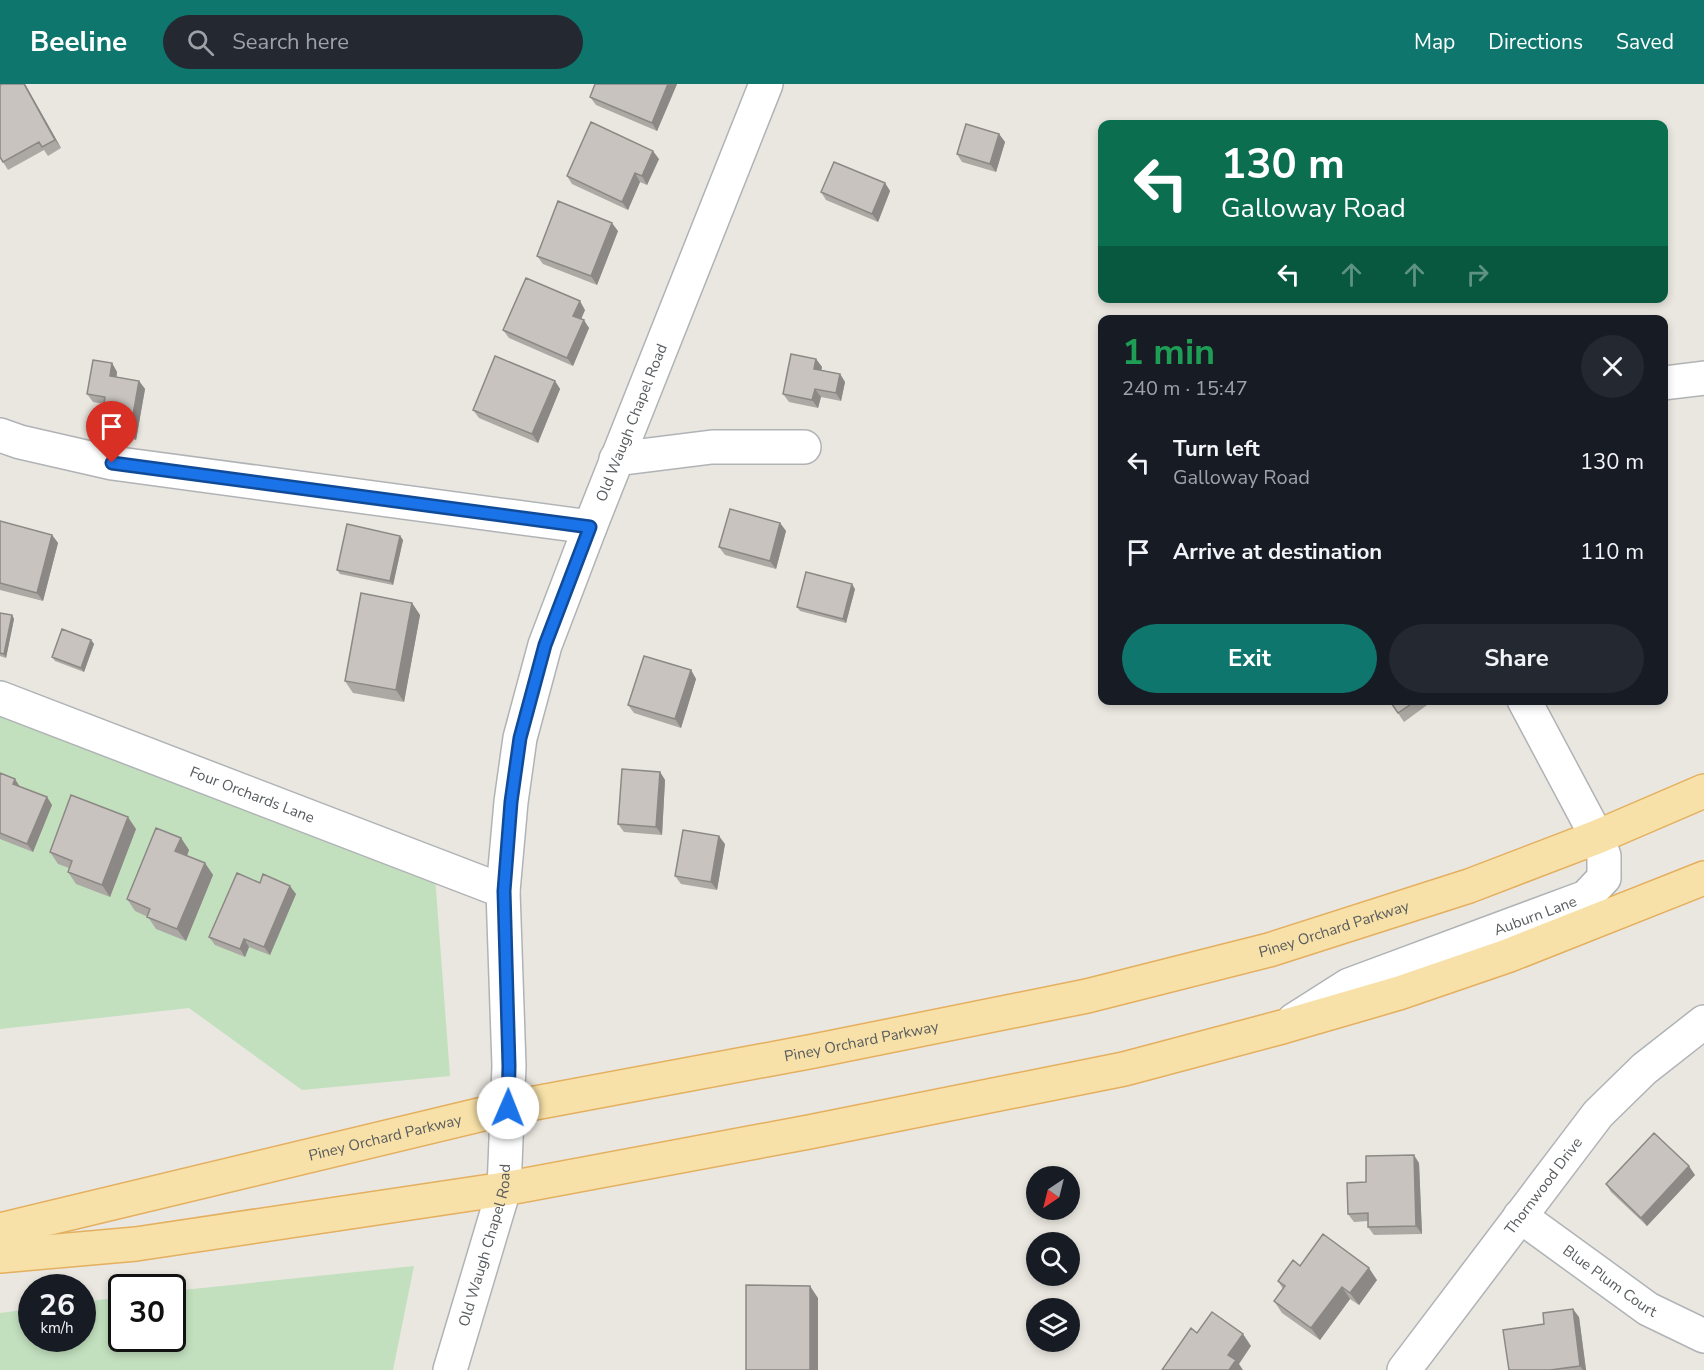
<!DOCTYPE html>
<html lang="en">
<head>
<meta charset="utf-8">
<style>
  :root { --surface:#171b24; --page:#242831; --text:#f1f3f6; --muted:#9ea1a6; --accent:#0f766e }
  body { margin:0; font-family:"Nunito Sans",sans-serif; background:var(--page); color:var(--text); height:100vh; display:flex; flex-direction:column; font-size:22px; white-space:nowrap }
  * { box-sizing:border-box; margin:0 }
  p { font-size:20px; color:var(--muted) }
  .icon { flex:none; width:33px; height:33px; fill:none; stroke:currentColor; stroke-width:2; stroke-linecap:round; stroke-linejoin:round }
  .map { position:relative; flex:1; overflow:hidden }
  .panel { position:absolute; left:1098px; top:231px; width:570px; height:390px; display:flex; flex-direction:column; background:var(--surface); border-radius:12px; box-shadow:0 3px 9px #0003 }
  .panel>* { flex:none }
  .banner { position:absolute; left:1098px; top:36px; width:570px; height:183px; border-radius:12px; box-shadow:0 3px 9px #0003; background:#0b6e4f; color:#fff; overflow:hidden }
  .needle { width:39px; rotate:215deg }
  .buttons { position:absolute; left:1026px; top:1082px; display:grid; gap:12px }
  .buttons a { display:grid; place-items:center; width:54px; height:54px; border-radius:50%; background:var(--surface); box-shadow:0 3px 9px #0003; font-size:30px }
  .speed { position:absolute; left:18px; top:1190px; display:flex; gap:12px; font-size:30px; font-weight:700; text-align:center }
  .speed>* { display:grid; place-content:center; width:78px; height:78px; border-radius:50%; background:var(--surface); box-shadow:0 3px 9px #0003; line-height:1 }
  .speed small { font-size:15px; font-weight:400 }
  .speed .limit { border:3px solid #111; border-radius:9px; background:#fff; color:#111 }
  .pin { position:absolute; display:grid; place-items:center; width:51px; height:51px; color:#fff; margin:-62px -26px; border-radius:50% 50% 50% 0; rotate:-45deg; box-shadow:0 0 6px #0007 }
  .pin .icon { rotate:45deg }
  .me { position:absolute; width:66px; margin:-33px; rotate:1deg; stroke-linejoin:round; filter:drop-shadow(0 0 4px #0008) }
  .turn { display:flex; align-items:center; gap:21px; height:126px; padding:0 24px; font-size:27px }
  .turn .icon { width:78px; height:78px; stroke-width:2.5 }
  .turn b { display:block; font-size:42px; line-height:51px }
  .lanes { display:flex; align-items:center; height:57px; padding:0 24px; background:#0003; justify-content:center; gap:30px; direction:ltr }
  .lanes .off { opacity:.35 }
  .round { display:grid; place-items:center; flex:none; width:63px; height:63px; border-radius:32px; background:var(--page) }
  .head { display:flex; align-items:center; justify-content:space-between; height:102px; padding:0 24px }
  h1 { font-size:36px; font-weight:700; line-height:45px; color:#1e9e55 }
  .button { display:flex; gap:12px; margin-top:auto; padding:12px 24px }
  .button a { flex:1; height:69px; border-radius:36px; background:var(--accent); color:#fff; font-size:24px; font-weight:700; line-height:69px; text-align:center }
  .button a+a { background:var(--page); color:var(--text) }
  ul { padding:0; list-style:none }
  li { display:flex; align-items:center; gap:18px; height:90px; padding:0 24px }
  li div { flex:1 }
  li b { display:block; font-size:22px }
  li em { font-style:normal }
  header { display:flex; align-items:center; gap:36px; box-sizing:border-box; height:84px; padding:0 30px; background:var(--accent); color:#fff }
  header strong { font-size:28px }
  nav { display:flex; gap:33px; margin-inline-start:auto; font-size:21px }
  .search { width:420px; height:54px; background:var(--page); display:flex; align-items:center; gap:15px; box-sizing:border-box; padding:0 21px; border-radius:33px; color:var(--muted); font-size:22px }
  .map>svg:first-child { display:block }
  .green { fill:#c2e0be }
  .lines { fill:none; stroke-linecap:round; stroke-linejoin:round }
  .minor-casing { stroke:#b0b3b6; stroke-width:36 }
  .major-casing { stroke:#e4af5f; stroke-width:36 }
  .minor { stroke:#fff; stroke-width:33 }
  .major { stroke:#f7e1a8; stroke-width:33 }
  .wall { fill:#aca8a3 }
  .shaded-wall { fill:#8c8885 }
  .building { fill:#c8c3be; stroke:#8c8885; stroke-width:1.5 }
  .route-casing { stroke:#114b97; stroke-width:15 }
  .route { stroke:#1a73e8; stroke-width:10 }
  .labels { text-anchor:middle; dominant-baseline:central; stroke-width:4.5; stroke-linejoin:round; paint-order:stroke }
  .street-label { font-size:15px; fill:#585c5f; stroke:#fff }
</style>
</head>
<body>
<header>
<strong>Beeline</strong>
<div class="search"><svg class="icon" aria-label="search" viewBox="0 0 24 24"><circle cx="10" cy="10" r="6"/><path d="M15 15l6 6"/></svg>Search here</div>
<nav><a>Map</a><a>Directions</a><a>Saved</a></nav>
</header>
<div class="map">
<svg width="1704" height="1286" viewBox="0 0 1704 1286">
  <rect width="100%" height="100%" fill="#eae7e0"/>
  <path class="green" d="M0 614 435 792 450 992 302 1006 189 924 0 945Z
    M414 1182 393 1286H0V1229L31 1225 32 1254H82L83 1218 121 1213 122 1254H172L173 1207Z"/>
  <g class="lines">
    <g class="minor-casing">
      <g id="minor">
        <path d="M1664 299 1704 294"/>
        <path d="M0 351 20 358 112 379 590 443"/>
        <path d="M616 375 712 363H804"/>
        <path id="s1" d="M0 614 503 807"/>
        <path id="s2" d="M1294 936 1349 901 1586 813 1604 794V772L1597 753 1524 616"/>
        <path id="s3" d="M1520 1132 1648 1225 1704 1252"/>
        <path id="s4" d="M450 1286 504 1105 509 982 503 807 511 718 520 654 545 561 590 443 766 0"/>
        <path id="s5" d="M1404 1286 1598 1030 1644 985 1704 938"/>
      </g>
    </g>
    <g class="major-casing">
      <g id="major">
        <path id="s6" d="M0 1146 508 1024 814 967 1087 912 1269 866 1469 802 1597 753 1704 707"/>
        <path d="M0 1172 136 1160 504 1105 809 1048 1124 985 1282 943 1399 909 1507 872 1704 794"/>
      </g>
    </g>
    <use href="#minor" class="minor"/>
    <use href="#major" class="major"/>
  </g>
  <path class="wall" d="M2 0H25L61 64 48 72 44 66 8 86 3 78Z
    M595 0H677L657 47 596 21 590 13Z
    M999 50 1005 58 996 88 962 78 957 70Z
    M659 75 647 101 640 98 628 126 572 100 567 92Z
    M885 99 890 107 878 138 826 116 821 108Z
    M618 147 597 201 543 180 537 172Z
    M585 226 581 235 589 244 573 282 509 254 503 246Z
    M816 275 822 283 821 286 840 290 845 298 841 317 821 313 818 324 789 318 783 310Z
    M112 279 117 288V293L139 297 145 305 136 356 106 351 100 343 104 320 93 318 87 310Z
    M555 297 560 305 538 359 479 334 473 326Z
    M0 437 52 451 58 459 43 517 0 506Z
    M780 439 786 447 776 485 725 471 719 463Z
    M400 452 403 456 393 501 340 490 337 486Z
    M855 505 846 539 800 527 797 523Z
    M412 519 420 531 404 618 353 609 345 597Z
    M0 529 12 531 14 535 6 574 0 572Z
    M91 556 94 560 84 588 55 577 52 573Z
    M691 586 696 595 681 644 634 629 628 621Z
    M1389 616H1434L1404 638Z
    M660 688 665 696 662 751 624 748 618 740Z
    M0 689 15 695 19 702 47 713 52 721 33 768 0 755Z
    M136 745 110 813 76 800 68 788 69 784 58 780 50 768Z
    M181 754 189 766 187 772 205 779 213 791 186 857 156 845 148 833 135 827 127 815Z
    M725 760 717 806 681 800 675 792Z
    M260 799 296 810 270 871 249 863 245 873 215 861 209 853Z
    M1419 1079 1422 1150 1374 1151 1368 1143V1137L1354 1138 1348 1130 1366 1098Z
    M1695 1091 1647 1142 1611 1108 1606 1100Z
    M1300 1182 1377 1196 1359 1221 1350 1215 1320 1256 1282 1229 1274 1217 1283 1205 1278 1197Z
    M1579 1233 1586 1286H1509L1544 1240Z"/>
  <path class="shaded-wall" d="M24 0H25L61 64 55 56Z
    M668 0H677L657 47 652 39Z
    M999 50 1005 58 996 88 990 80Z
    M653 67 659 75 647 101 642 92Z
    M635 89 640 98 628 126 622 118Z
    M885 99 890 107 878 138 872 130Z
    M612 139 618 147 597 201 591 192Z
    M580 217 585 226 579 240 573 232Z
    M584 236 589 244 573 282 567 274Z
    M816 275 822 283 820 293 814 285Z
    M112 279 117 288 115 300 110 292Z
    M840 290 845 298 841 317 836 309Z
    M139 297 145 305 136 356 130 348Z
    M555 297 560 305 538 359 532 350Z
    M815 305 821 313 818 324 812 316Z
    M780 439 786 447 776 485 770 477Z
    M52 451 58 459 43 517 37 509Z
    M400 452 403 456 393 501 390 497Z
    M852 500 855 505 846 539 843 535Z
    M412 519 420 531 404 618 396 606Z
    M12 531 14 535 6 574 4 570Z
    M91 556 94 560 84 588 81 584Z
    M691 586 696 595 681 644 675 635Z
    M660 688 665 696 662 751 656 743Z
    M15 695 20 703 13 700Z
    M47 713 52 721 33 768 27 760Z
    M128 733 136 745 110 813 102 801Z
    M719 752 725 760 717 806 711 798Z
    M181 754 189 766 184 779 175 767Z
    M205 779 213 791 186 857 177 845Z
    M290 802 296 810 270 871 264 863Z
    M244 855 249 863 245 873 240 865Z
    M1414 1071 1419 1079 1422 1150 1416 1142Z
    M1689 1082 1695 1091 1647 1142 1641 1134Z
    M1369 1184 1377 1196 1359 1221 1350 1209Z
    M810 1202 818 1214V1286H810Z
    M1342 1203 1350 1215 1320 1256 1311 1244Z
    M1573 1225 1579 1233 1586 1286H1583L1580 1282Z
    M1243 1250 1251 1262 1239 1280 1243 1286H1229L1228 1271Z"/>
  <path class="building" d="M2 0H24L55 56 42 63 39 58 3 78 0 73V1Z
    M595 0H668L652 39 590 13Z
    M591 38 653 67 642 92 635 89 622 118 567 92Z
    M966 40 999 50 990 80 957 70Z
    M834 78 885 99 872 130 821 108Z
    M558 117 612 139 591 192 537 172Z
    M526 194 580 217 573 232 584 236 567 274 503 246Z
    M791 270 816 275 814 285 840 290 836 309 815 305 812 316 783 310Z
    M495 272 555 297 532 350 473 326Z
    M93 276 112 279 110 292 139 297 130 348 100 343 105 313 87 310Z
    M730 425 780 439 770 477 719 463Z
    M0 437 52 451 37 509 0 499Z
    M347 440 400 452 390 497 337 486Z
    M806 488 852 500 843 535 797 523Z
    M361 509 412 519 396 606 345 597Z
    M0 529 12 531 4 570 0 569Z
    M62 545 91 556 81 584 52 573Z
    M644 572 691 586 675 635 628 621Z
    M1389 616H1417L1398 629Z
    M622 685 660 688 656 743 618 740Z
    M0 689 15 695 13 700 47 713 27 760 0 749Z
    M71 711 128 733 102 801 68 788 72 777 50 768Z
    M156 744 181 754 175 767 205 779 177 845 147 833 150 825 127 815Z
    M683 746 719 752 711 798 675 792Z
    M237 789 260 799 263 790 290 802 264 863 244 855 240 865 209 853Z
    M1654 1049 1689 1082 1641 1134 1606 1100Z
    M1414 1071 1416 1142 1368 1143V1129L1348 1130 1347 1099 1366 1098V1072Z
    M1323 1150 1369 1184 1350 1209 1342 1203 1311 1244 1274 1217 1285 1202 1278 1197 1293 1176 1300 1182Z
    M746 1201 810 1202V1286H746Z
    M1573 1225 1580 1282 1550 1286H1509L1503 1246 1544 1240 1543 1229Z
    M1212 1228 1243 1250 1228 1271 1236 1276 1229 1286H1162L1191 1244 1197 1249Z"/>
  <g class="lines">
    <g class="route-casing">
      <path id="route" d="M112 379 590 443 545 561 520 654 511 718 504 807 509 982 508 1024"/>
    </g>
    <use href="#route" class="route"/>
  </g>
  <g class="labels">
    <g class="street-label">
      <text stroke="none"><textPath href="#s4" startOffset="976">Old Waugh Chapel Road</textPath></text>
      <text stroke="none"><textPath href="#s1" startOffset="270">Four Orchards Lane</textPath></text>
      <text stroke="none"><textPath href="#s2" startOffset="264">Auburn Lane</textPath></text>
      <text stroke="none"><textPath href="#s6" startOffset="1368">Piney Orchard Parkway</textPath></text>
      <text stroke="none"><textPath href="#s6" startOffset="882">Piney Orchard Parkway</textPath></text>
      <text stroke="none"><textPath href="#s6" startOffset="396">Piney Orchard Parkway</textPath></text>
      <text stroke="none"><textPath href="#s5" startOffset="231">Thornwood Drive</textPath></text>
      <text stroke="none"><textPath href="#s4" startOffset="130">Old Waugh Chapel Road</textPath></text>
      <text stroke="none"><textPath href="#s3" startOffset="111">Blue Plum Court</textPath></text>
    </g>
  </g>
</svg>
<div class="buttons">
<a><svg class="needle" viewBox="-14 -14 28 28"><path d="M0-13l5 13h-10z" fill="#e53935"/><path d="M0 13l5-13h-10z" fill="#9ea1a6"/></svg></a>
<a><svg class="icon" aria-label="search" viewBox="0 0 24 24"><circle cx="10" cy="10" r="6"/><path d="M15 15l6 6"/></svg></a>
<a><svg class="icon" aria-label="layers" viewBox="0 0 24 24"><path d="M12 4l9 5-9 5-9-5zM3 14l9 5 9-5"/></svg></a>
</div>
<div class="speed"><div>26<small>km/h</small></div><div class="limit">30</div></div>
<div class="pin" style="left:112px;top:379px;background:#d93025"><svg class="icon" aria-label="arrive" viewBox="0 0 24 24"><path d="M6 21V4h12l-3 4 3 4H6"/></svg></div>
<svg class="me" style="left:508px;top:1024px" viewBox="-20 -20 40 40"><circle r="19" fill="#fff"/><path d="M0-13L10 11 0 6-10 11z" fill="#1a73e8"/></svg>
<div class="banner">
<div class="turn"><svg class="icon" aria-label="left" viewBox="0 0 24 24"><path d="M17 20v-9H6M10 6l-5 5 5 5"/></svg><div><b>130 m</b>Galloway Road</div></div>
<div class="lanes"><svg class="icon" aria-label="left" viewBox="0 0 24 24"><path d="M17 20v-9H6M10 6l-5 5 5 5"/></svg><svg class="icon off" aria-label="ahead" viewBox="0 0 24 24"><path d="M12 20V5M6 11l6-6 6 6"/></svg><svg class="icon off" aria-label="ahead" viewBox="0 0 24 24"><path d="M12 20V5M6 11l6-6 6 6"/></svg><svg class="icon off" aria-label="right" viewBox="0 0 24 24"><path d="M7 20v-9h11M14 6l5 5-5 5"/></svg></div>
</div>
<section class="panel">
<div class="head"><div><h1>1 min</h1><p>240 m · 15:47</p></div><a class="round"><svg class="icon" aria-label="close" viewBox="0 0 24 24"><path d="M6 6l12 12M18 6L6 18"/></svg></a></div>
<ul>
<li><svg class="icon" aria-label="left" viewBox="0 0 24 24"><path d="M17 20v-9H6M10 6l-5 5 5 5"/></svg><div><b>Turn left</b><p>Galloway Road</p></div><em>130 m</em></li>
<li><svg class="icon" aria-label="arrive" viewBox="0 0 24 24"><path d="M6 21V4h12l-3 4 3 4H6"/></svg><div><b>Arrive at destination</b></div><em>110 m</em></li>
</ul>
<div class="button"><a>Exit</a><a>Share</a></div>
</section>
</div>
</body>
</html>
